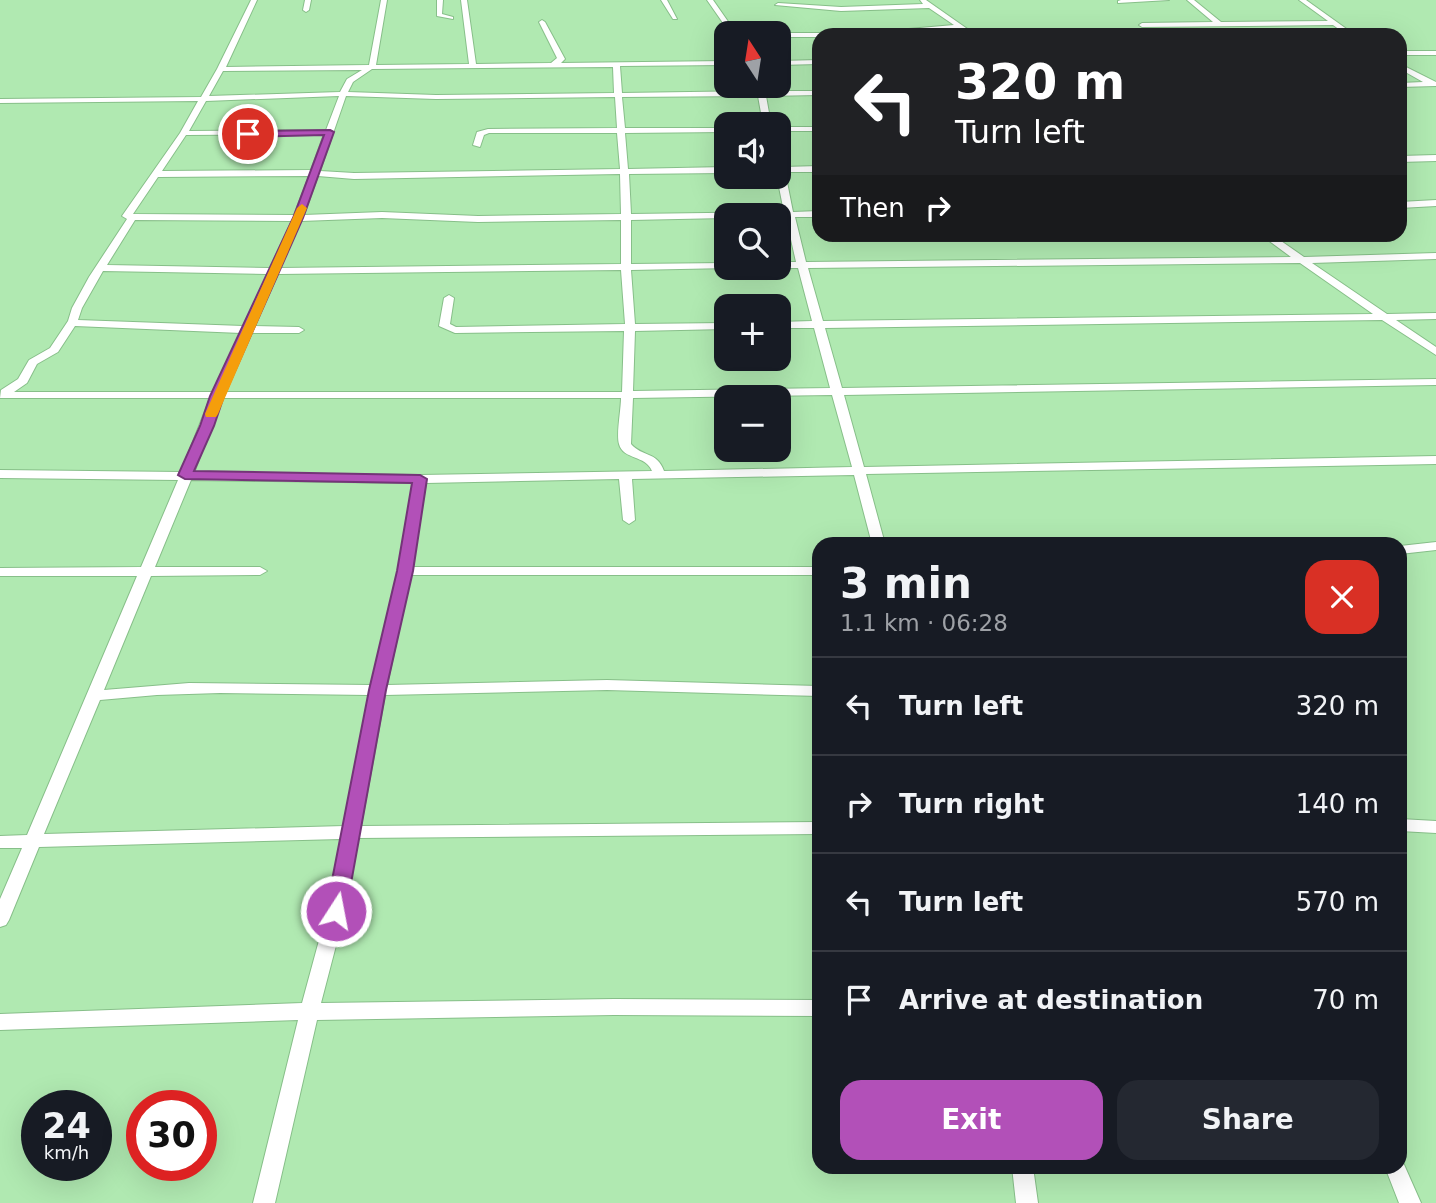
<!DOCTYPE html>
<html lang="en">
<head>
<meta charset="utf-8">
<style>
  :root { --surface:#171b24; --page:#242831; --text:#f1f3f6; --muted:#9ea1a6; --line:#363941; --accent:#b250b8 }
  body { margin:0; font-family:"DejaVu Sans",sans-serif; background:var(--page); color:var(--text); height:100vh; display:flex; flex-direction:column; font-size:26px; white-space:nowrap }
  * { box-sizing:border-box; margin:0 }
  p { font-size:23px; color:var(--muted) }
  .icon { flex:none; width:38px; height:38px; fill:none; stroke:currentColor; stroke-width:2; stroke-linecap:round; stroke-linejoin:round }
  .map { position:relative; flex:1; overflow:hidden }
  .details { position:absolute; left:812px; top:537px; width:595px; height:637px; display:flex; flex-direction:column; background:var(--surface); border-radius:21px; box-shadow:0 7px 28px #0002 }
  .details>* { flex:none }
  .banner { position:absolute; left:812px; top:28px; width:595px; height:214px; border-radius:21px; box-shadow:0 7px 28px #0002; background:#202124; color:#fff; overflow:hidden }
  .needle { width:46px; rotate:348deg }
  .tools { position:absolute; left:714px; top:21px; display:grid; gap:14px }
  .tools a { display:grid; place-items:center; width:77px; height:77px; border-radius:14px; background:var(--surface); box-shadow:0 7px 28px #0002; font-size:35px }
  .speed { position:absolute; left:21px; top:1090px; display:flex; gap:14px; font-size:35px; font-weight:700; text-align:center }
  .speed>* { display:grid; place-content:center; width:91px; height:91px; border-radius:50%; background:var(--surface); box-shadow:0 7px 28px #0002; line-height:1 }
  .speed small { font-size:18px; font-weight:400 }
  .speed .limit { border:10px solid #d22; background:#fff; color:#111 }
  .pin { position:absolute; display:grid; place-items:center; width:60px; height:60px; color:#fff; margin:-30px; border:4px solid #fff; border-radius:50%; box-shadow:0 2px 7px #0007 }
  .me { position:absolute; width:77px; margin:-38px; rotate:11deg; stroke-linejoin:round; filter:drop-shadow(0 0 5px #0008) }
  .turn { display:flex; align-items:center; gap:24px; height:147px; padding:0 28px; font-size:32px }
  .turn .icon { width:91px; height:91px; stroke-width:2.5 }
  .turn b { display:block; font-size:49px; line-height:60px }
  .then { display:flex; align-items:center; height:66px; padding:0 28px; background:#0003; gap:14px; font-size:26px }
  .round { display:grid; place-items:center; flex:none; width:74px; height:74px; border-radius:21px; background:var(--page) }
  .summary { display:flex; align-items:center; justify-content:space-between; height:119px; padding:0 28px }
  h1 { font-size:42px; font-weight:700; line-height:52px }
  .cta { display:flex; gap:14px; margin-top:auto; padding:14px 28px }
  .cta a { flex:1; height:80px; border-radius:21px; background:var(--accent); color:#fff; font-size:28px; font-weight:700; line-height:80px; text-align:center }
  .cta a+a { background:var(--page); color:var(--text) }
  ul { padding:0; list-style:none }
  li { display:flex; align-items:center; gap:21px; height:98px; padding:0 28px; border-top:2px solid var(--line) }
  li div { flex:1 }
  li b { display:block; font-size:26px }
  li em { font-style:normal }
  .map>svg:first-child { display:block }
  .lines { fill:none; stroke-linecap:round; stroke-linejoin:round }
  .minor-casing { stroke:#87bf89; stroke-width:2 }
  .minor { fill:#fff; fill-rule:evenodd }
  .route { fill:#b250b8; stroke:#743478; stroke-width:2 }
  .slow { fill:#f59e0b }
</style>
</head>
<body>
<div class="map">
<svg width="1436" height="1203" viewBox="0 0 1436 1203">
  <rect width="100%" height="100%" fill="#b0e9b1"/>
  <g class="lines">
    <g class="minor-casing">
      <path id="minor" d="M251 0H257L226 67 369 65 381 0H387L376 65 469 64 461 0H467L476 64 551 63 557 58 539 22 542 20 545 22 565 59 561 63 726 61V65L620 66 622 93 757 91V86H763L765 91H819V95L766 96 771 124H763L758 96 622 97 625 128H726V132L625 133 628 169 726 167V173L629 174 631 214 784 212 777 177H779V164L783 167 819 166V172H785L793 212 819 211V217H795L806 262 1291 257 1260 234H1271L1304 257 1436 253V259L1312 263 1387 314 1436 313V319L1396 320 1436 347V355L1382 320 825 328 842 388 1436 379V385L844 395 864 467 1436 456V464L866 474 885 544H872L854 475 632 479 635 520 629 524 623 520 619 479 426 483 412 567H819V575H411L387 685 607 680 819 686V696L607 690 385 695 361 826 819 822V834L358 838 345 911 321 1003 614 999 819 1000V1016L614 1015 317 1020 275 1203H253L298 1020 0 1030V1014L302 1003 327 911 341 839 39 847 9 920 6 925 0 927V899L22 848H0V836L27 835 137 576H0V568L141 567 178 480 0 478V470L181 472 210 398H0L1 390 18 379 29 360 50 348 68 321 72 308 89 277 127 219 122 216 180 133 198 101 0 103V99L201 97 217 69ZM613 67 614 93 436 95 348 92 353 82 372 69ZM362 70 347 79 340 92 209 96 223 71ZM339 96 326 130 189 131 206 101ZM346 96 436 99 615 97 617 128 488 129 477 132 473 145 480 147 484 135 489 133H617L620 169 354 173 320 171ZM324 134 311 170 162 171 186 135ZM620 174 621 214 478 216 382 212 304 215 318 176 354 179ZM309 176 294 215 133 214 158 177ZM726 215H779V217H786L796 262H779L778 268H798L812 321 779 322V328H814L830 388 633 391 635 331 726 329V323L635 324 631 270 730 268H726V263L631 264V220L726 218ZM382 218 478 222 621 220V264L280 268 301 221ZM135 220 292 221 270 268 107 265ZM1300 263 1373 314 823 321 808 268ZM621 270 625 324 456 327 450 324 454 298 449 295 444 298 439 326 455 333 624 331 622 392H225L251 333H299L304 330 299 327 254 326 278 274ZM103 271 268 274 243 326 78 320 82 308ZM75 326 241 333 213 392H14L27 383 37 364 58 352ZM832 395 852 467 664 471C657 451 642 457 631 444L633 398ZM222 398H621C621 410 616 434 619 444 623 460 646 455 652 471L420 475 194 473ZM191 480 413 483 398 571 372 685 189 683 104 690 151 576 260 575 267 571 260 567H155ZM220 693 369 695 344 826 44 834 100 700 157 695Z
        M305 0H311L309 10 306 12 303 10Z
        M437 0H443L442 14 453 17V19L437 16Z
        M661 0H667L677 19H673Z
        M707 0H713L736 33H730Z
        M920 0H926L976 35H968L960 29 888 35H819V37H779L778 33H863L954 25 929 8 841 11 775 5 778 3 841 7 923 4Z
        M1121 0H1169L1118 3V1Z
        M1187 0H1194L1221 22 1328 21 1299 0H1306L1355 35H1347L1333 25 1142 27 1139 25 1142 23 1213 22Z
        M1400 51H1436V55H1400Z
        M819 60V64L779 65V61Z
        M1400 64 1436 82V86L1400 87V83L1423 82 1400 69Z
        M779 127H819V131H779Z
        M1436 155V161L1400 162V156Z
        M1436 200V206L1400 208V202Z
        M1436 542V550L1400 554V546Z
        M1400 819 1436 821V833L1400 831Z
        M1400 1159 1402 1160 1421 1203H1399L1385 1167H1400Z
        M1012 1167H1033L1038 1203H1016Z"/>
    </g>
    <use href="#minor" class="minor"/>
  </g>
  <path class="route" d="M330 130 334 132 303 218 224 396 214 426 194 471 420 475 427 479 413 571 386 690 346 911 343 916 336 919 329 916 326 911 369 690 397 571 412 483 185 479 178 475 200 426 210 396 293 218 324 135 248 137 244 134 248 131Z"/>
  <path class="slow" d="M302 204 307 208 218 414 216 417H206L205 414 297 208Z"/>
</svg>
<div class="tools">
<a><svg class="needle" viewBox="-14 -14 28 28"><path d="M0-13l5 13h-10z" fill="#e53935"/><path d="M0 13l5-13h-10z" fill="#9ea1a6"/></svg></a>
<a><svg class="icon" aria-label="sound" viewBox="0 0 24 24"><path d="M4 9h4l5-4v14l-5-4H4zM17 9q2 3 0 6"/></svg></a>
<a><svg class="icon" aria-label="search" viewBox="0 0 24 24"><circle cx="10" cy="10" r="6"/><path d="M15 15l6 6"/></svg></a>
<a>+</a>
<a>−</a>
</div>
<div class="speed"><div>24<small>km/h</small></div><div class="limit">30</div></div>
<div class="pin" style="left:248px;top:134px;background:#d93025"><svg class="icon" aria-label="arrive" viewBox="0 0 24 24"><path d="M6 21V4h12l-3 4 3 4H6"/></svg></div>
<svg class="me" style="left:336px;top:911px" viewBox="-20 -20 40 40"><circle r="17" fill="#b250b8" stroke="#fff" stroke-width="3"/><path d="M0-11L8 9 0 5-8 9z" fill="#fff"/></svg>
<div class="banner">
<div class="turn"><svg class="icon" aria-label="left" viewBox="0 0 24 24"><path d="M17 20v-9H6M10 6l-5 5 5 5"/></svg><div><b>320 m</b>Turn left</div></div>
<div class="then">Then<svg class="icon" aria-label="right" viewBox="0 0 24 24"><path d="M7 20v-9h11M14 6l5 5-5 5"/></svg></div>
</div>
<section class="details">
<div class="summary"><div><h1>3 min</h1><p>1.1 km · 06:28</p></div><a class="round" style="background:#d93025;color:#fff"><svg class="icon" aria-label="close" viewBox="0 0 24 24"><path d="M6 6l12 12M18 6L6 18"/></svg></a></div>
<ul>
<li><svg class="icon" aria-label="left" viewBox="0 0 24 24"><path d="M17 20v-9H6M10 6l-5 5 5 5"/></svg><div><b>Turn left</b></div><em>320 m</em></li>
<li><svg class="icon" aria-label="right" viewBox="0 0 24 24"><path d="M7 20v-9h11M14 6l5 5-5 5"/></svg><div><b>Turn right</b></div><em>140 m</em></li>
<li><svg class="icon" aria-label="left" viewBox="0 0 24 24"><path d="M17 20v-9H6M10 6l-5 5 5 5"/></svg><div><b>Turn left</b></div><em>570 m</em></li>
<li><svg class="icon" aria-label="arrive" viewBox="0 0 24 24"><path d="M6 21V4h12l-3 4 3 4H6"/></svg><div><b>Arrive at destination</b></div><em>70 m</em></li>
</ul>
<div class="cta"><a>Exit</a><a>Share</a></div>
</section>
</div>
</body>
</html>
